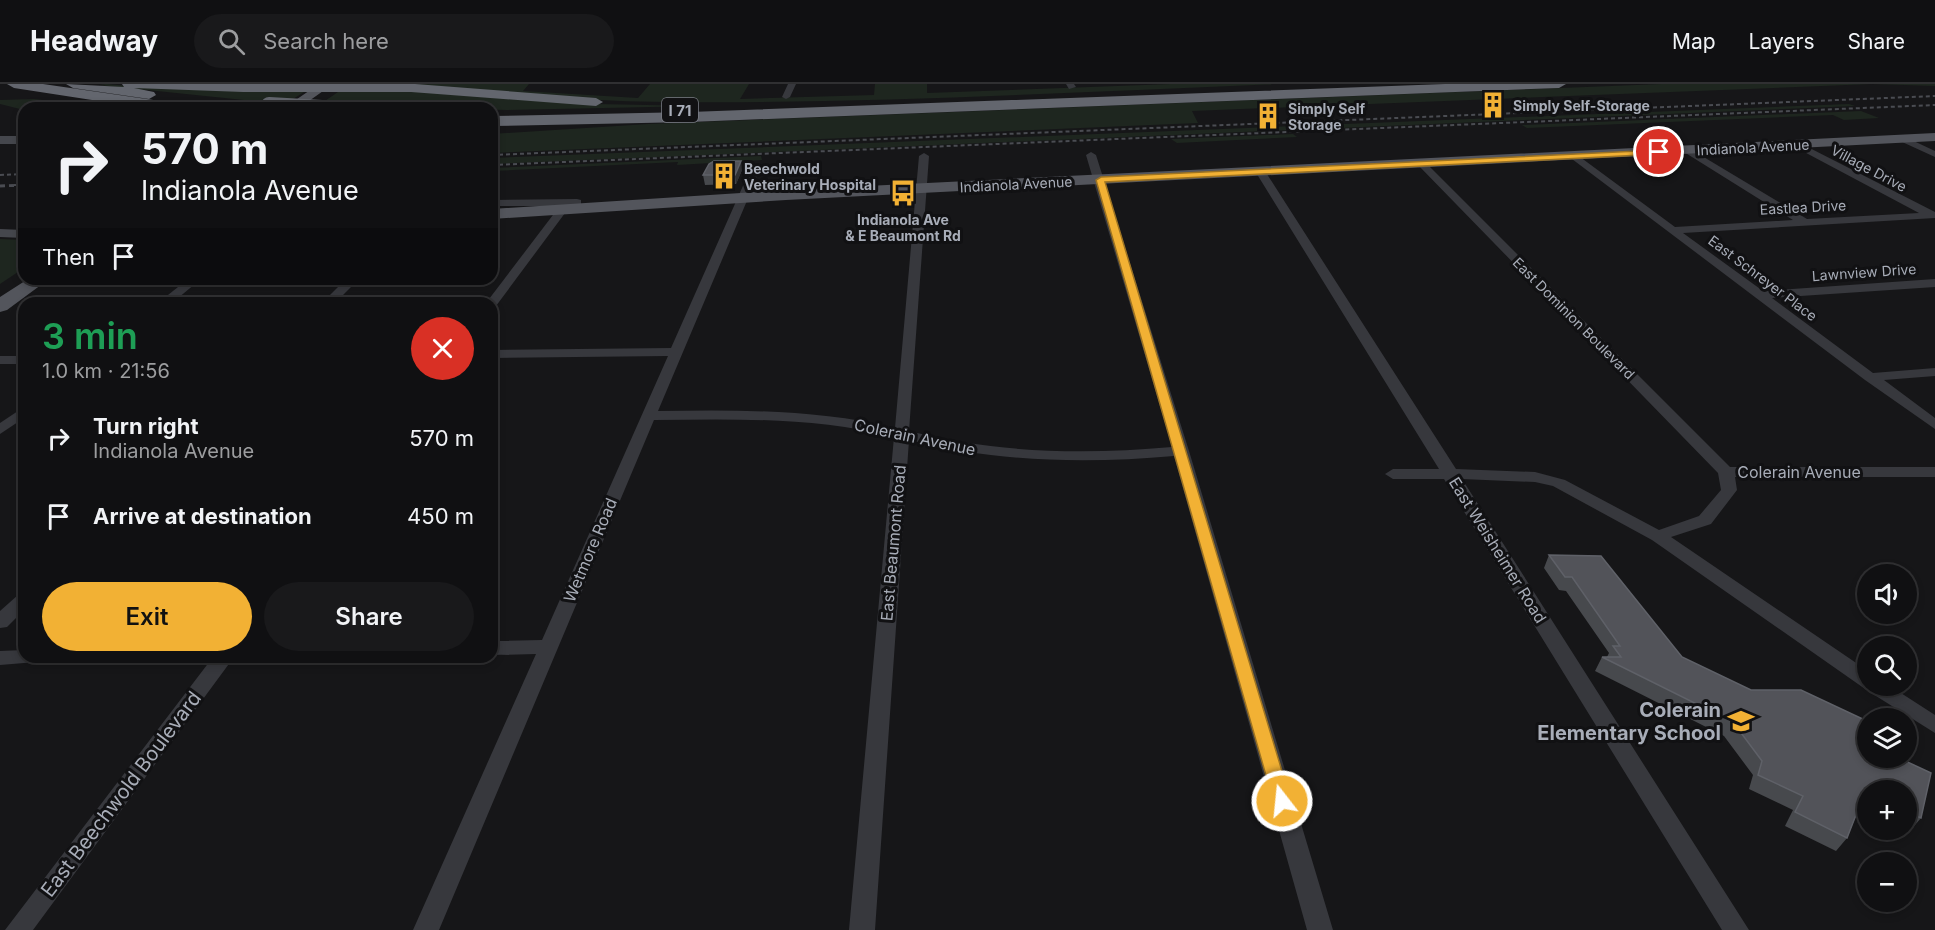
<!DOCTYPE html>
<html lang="en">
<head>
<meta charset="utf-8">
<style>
  :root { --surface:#101012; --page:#19191b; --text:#f1f3f6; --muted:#9c9d9f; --line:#303032; --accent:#f2b134 }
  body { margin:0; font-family:Inter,sans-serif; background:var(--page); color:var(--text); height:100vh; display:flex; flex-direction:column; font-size:22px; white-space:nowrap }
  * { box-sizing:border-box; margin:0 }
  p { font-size:20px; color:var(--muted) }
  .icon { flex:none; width:33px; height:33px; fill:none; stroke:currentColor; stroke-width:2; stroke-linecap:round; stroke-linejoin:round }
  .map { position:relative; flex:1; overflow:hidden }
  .drawer { position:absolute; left:18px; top:213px; width:480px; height:366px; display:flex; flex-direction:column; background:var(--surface); border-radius:18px; box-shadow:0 3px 9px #0003,0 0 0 2px var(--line) }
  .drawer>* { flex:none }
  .guide { position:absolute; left:18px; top:18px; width:480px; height:183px; border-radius:18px; box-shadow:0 3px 9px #0003,0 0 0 2px var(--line); background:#101012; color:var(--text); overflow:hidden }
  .fabs { position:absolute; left:1857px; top:480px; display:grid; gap:12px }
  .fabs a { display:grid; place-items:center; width:60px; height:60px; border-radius:50%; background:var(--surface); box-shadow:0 3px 9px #0003,0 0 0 2px var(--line); font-size:30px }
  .pin { position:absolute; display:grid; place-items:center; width:51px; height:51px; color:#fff; margin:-26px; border:3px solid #fff; border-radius:50%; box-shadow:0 2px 6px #0007 }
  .me { position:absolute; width:66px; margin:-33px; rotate:344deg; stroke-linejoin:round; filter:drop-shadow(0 0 4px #0008) }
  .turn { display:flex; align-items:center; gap:21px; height:126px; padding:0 24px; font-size:27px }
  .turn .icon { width:78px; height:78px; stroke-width:2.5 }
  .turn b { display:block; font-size:42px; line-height:51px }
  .then { display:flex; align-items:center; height:57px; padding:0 24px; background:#0003; gap:12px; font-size:22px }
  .round { display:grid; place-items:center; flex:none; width:63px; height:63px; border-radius:32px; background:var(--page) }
  .head { display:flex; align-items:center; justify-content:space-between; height:102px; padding:0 24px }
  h1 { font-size:36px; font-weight:600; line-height:45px; color:#1e9e55 }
  .button { display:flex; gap:12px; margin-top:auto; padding:12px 24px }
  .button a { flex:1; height:69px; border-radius:36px; background:var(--accent); color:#111; font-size:24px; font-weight:600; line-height:69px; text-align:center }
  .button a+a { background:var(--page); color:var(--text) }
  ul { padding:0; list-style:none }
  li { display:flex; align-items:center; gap:18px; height:78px; padding:0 24px }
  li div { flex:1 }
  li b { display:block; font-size:22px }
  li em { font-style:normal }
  header { display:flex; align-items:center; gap:36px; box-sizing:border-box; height:84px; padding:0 30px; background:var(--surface); border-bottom:2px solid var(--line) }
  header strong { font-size:28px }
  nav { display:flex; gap:33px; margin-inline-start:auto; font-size:21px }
  .search { width:420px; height:54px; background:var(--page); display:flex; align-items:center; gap:15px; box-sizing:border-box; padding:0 21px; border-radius:33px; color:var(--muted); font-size:22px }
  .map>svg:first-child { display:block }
  .green { fill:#1e261f }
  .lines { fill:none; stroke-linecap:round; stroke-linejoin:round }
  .street { fill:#37383d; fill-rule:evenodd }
  .secondary { fill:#45474d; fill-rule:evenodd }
  .primary { fill:#53555c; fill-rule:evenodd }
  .highway { fill:#63666e; fill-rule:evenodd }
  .rail-far1 { stroke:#4a4c52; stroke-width:2; stroke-dasharray:4 3; stroke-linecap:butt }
  .rail { stroke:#4a4c52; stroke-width:3; stroke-dasharray:5 4; stroke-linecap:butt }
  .highway-bridge { stroke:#63666e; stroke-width:16 }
  .wall { fill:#47494d }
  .shaded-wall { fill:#2f3033 }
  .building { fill:#525359; stroke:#5f6168; stroke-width:1.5 }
  .route { fill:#f2b134; stroke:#9d7322; stroke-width:1.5 }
  .labels { text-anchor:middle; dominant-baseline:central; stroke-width:6; stroke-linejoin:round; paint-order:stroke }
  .far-poi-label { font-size:14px; font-weight:bold; fill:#a8adb8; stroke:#111113; text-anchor:start }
  .far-street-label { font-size:14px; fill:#a8adb8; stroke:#111113 }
  .shield { fill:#111113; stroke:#7b7e86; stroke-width:1.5 }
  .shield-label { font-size:15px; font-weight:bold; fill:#a8adb8 }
  .street-label { font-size:16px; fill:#a8adb8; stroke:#111113 }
  .near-poi-label { font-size:20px; font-weight:bold; fill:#a8adb8; stroke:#111113; text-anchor:end }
  .near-street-label { font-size:20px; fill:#a8adb8; stroke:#111113 }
</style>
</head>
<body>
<header>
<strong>Headway</strong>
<div class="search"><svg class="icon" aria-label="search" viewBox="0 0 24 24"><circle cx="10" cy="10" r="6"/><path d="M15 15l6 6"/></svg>Search here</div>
<nav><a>Map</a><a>Layers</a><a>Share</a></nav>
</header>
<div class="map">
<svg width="1935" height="846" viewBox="0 0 1935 846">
  <rect width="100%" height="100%" fill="#161618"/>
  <path class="green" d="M106 0 130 2 307 6 287 19H272L99 1Z
    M372 0H529L523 7 638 14 650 0H749L740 15 874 11 875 0H927V9L1171 0H1276C1073 8 870 20 667 18 569 17 470 7 372 0Z
    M1661 0H1935V2L1872 0 1192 27 1198 39 492 69V50L648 40Z
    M408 6 596 20 699 22 506 26 319 21 338 8Z
    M34 15 114 24H24V26L0 20V16Z
    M1849 20 1855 22 492 80V74Z
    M1861 27 1879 34 1844 36 1833 31 1527 44 1522 41Z
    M1293 50 1297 53 1177 59 1171 55Z
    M761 72 762 76 677 81 678 78 492 87V84Z
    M0 155 24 156V184L0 200Z"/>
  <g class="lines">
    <path class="street" d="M788 0H796L790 13 786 15 782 13Z
      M1066 0H1074L1076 3 1069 5Z
      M1903 52 1935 67V73L1900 57 1899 55Z
      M1796 57 1935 128V134L1683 149 1763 207 1935 195V203L1772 214 1873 289 1935 284V292L1884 296 1935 334V345L1865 296 1568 72 1576 70 1675 143 1793 136 1684 68V64L1687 63 1807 135 1919 129 1793 62 1791 60Z
      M924 69 929 72 909 347C996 369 1082 371 1172 363L1086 71 1091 68 1096 71 1189 367 1333 846H1307L1174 372C1084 380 997 378 909 356L875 846H849L894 353C815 333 735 335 654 336L439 846H413L536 570 492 571V557L542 556 668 272 492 274V266L671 264 750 86 755 83 760 86 658 327C738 326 816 325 895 344L919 72Z
      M1419 78H1425L1730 383H1935V393H1735L1737 406 1711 440 1671 453 1868 587V602H1890L1935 631V649L1868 607 1652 456 1553 402 1535 398 1462 395 1749 846H1722L1444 395H1393L1385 390 1393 385H1439L1255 87 1260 84 1265 87 1456 385 1535 388 1565 396 1659 446 1699 432 1721 406 1718 389 1419 82Z
      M577 115 581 116V120L556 122 549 129 544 126 546 122H492V116Z
      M559 123 568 125 496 222 492 223V219H486Z
      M188 195H201L172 219H158Z
      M346 195H359L335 219H322Z
      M0 272H24V280H0Z
      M24 323V334L0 350V339Z
      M24 509V526L7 543 0 544V527L18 511Z
      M24 566V573H39L36 578 0 581V567Z
      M213 573H234L33 846H5Z"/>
    <path class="secondary" d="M0 52H24V60H0Z
      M0 145 24 146V154L0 153Z"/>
    <path class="primary" d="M319 0H333L299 24H284Z
      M1935 49V57L786 116 492 135V125L786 106Z
      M28 195H49L7 226 0 228V213Z"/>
    <path class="highway" d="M7 0H43L174 19 182 24H144L14 4Z
      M66 0 124 3 122 0H415L596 14 603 18 596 22 411 8H243L134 4 154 8 156 11 149 15 73 4Z
      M1445 0H1566L1559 4 690 38 492 42V32L690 28Z"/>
    <path class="rail-far1" d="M492 71 1935 12
      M492 81 1935 21
      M0 91 24 90
      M14 101H24"/>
    <path class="rail" d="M0 102 24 101"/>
    <path class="highway-bridge" d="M269 21 322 24"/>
  </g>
  <path class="wall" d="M742 86 736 100 705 101 703 91Z
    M1549 471 1601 472 1682 573 1751 606H1801L1867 637 1868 674H1899L1931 689 1921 734 1909 748 1904 746H1906V706H1868V732H1856L1847 754 1836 767 1785 742 1793 726 1749 705 1753 691 1724 652 1595 587 1602 573H1607L1609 569 1566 507 1559 506 1544 484Z"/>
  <path class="shaded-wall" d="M741 77 742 86 736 100 735 91Z"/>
  <path class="building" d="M714 77H741L735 91H703L709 80Z
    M1549 471 1601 472 1682 573 1751 606H1801L1867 637 1868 674H1899L1931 689 1921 734 1906 727V706H1868V718H1861L1847 754 1795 728 1803 712 1758 691 1762 677 1733 638 1602 573H1621L1613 562H1620L1572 493H1565Z"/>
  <path class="route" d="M1659 66 1661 70 1105 98 1291 717 1288 723 1282 725 1275 723 1096 96 1101 93Z"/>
  <defs>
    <g id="building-bare" transform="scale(2.07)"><path d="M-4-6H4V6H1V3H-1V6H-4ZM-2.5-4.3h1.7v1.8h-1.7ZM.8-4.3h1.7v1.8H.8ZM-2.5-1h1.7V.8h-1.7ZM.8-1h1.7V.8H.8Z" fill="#f2b134" stroke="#111113" stroke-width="2.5" paint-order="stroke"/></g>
    <g id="bus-bare" transform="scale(2.07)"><path d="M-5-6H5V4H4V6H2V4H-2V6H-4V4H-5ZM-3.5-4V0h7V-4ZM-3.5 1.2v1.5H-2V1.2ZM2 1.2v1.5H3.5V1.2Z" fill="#f2b134" stroke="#111113" stroke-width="2.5" paint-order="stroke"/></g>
    <g id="school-bare" transform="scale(2.07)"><path d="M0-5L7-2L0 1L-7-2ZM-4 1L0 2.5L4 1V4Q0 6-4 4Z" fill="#f2b134" stroke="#111113" stroke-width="2.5" paint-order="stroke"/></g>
  </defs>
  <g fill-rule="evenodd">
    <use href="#building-bare" x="1493" y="21"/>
    <use href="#building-bare" x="1268" y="32"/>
    <use href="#building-bare" x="724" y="92"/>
    <use href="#bus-bare" x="903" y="109"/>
    <use href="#school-bare" x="1741" y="637"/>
  </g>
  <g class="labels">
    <g class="far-poi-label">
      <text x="1513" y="21">Simply Self-Storage</text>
      <text x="1288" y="24">Simply Self<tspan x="1288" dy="16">Storage</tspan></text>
      <text x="744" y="84">Beechwold<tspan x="744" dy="16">Veterinary Hospital</tspan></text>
      <text x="903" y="135" text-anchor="middle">Indianola Ave<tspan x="903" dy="16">&amp; E Beaumont Rd</tspan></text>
    </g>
    <g class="far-street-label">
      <text transform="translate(1753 63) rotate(-3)">Indianola Avenue</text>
      <text transform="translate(1869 84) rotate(28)">Village Drive</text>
      <text transform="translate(1016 100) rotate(-3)">Indianola Avenue</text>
      <text transform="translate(1803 123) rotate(-3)">Eastlea Drive</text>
      <text transform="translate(1864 188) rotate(-4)">Lawnview Drive</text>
      <text transform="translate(1763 194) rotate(37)">East Schreyer Place</text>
      <text transform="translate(1574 234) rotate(45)">East Dominion Boulevard</text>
    </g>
    <rect class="shield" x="662" y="14" width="36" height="24" rx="4.5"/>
    <g class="shield-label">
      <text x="680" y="26">I 71</text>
    </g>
    <g class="street-label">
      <text transform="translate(915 353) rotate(12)">Colerain Avenue</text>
      <text x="1799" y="388">Colerain Avenue</text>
      <text transform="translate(893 459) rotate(-85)">East Beaumont Road</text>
      <text transform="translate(590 466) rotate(-67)">Wetmore Road</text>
      <text transform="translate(1498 466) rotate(58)">East Weisheimer Road</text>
    </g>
    <g class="near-poi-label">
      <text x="1721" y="626">Colerain<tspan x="1721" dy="23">Elementary School</tspan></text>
    </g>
    <g class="near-street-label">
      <text transform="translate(121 710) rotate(-53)">East Beechwold Boulevard</text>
    </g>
  </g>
</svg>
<div class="fabs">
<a><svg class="icon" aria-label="sound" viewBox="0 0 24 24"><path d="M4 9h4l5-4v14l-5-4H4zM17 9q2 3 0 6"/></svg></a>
<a><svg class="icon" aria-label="search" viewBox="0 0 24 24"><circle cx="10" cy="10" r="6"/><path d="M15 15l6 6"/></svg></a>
<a><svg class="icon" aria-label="layers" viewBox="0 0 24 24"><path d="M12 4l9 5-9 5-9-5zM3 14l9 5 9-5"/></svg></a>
<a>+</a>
<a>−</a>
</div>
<div class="pin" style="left:1659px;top:68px;background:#d93025"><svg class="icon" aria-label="arrive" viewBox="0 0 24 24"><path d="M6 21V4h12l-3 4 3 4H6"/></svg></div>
<svg class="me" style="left:1282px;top:717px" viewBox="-20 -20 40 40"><circle r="17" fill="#f2b134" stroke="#fff" stroke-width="3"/><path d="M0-11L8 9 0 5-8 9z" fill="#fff"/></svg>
<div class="guide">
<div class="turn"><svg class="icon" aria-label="right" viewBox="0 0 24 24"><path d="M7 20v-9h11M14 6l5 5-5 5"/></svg><div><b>570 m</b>Indianola Avenue</div></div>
<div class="then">Then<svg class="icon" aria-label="arrive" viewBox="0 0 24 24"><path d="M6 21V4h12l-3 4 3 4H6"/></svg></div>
</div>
<section class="drawer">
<div class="head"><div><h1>3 min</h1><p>1.0 km · 21:56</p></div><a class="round" style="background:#d93025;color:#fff"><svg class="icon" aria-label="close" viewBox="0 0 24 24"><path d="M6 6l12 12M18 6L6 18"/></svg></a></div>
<ul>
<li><svg class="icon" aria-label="right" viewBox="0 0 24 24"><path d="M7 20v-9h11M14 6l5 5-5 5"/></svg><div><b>Turn right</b><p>Indianola Avenue</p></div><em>570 m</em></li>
<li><svg class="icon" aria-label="arrive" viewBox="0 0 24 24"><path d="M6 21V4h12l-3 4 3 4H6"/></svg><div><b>Arrive at destination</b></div><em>450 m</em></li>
</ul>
<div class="button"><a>Exit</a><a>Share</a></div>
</section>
</div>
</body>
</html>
